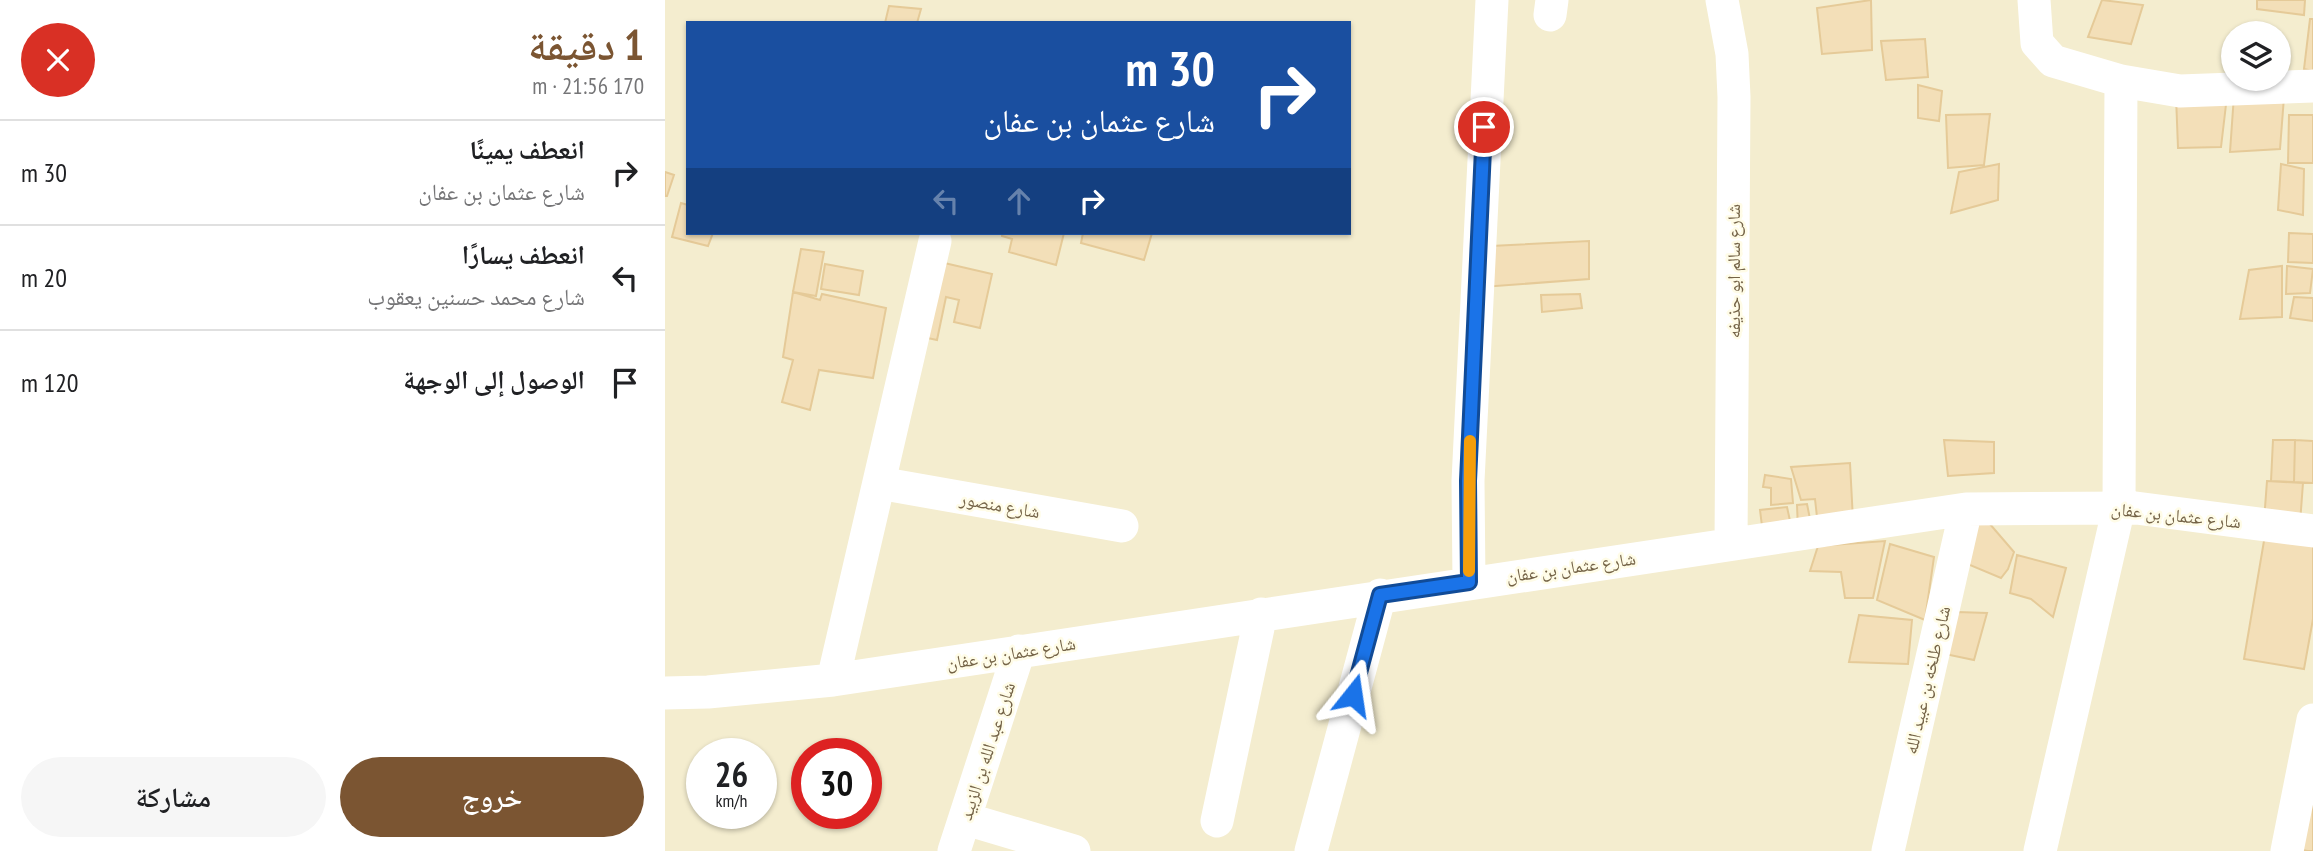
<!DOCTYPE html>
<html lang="ar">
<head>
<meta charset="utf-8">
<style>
  :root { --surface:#fff; --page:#f6f6f6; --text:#202124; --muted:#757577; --line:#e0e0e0; --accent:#7b5532 }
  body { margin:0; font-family:"PT Sans Narrow","Noto Naskh Arabic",sans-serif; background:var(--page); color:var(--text); direction:rtl; height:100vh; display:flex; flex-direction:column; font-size:26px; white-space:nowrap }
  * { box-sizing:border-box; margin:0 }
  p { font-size:23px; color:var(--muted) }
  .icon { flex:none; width:38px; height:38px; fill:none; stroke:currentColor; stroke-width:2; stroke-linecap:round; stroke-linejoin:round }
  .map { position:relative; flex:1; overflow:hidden; direction:ltr }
  .drawer { display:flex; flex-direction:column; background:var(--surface); width:665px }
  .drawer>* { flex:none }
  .guide { position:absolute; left:21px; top:21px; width:665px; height:214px; border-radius:0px; box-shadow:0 2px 5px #0004; direction:rtl; background:#1a4fa0; color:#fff; overflow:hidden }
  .buttons { position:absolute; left:1556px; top:21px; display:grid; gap:14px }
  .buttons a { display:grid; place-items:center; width:70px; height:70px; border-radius:50%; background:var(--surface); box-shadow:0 2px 5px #0004; font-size:35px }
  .speed { position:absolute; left:21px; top:738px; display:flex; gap:14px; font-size:35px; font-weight:700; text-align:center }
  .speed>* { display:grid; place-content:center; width:91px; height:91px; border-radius:50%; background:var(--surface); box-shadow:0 2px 5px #0004; line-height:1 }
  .speed small { font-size:18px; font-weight:400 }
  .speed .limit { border:10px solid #d22; background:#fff; color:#111 }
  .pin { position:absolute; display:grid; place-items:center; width:60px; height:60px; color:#fff; margin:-30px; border:4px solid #fff; border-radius:50%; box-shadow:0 2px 7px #0007 }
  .me { position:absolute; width:77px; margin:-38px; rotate:15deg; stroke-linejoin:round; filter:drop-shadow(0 0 5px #0008) }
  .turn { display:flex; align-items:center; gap:24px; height:147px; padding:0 21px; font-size:32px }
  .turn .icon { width:91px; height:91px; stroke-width:2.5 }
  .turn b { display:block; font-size:49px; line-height:60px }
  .lanes { display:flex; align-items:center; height:66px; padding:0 21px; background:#0003; justify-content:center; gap:35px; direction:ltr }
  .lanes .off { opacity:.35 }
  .round { display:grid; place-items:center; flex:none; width:74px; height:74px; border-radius:37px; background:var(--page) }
  .overview { display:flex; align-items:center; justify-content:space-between; height:119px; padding:0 21px }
  h1 { font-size:42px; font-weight:600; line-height:52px; color:var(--accent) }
  .action { display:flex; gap:14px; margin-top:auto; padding:14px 21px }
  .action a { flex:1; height:80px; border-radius:42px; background:var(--accent); color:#fff; font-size:28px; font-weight:600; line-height:80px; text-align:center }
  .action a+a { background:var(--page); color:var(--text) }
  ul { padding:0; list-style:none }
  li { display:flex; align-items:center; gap:21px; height:105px; padding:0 21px; border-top:2px solid var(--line) }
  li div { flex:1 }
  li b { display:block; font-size:26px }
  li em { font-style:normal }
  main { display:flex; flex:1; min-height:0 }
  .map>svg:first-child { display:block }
  .residential { fill:#f4edcf; fill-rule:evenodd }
  .building { fill:#f3dfb8; stroke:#e5ca98; stroke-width:2 }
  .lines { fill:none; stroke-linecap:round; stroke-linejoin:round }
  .minor { stroke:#fff; stroke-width:33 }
  .route-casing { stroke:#114b97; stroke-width:18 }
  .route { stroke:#1a73e8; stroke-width:12 }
  .slow { stroke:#f59e0b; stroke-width:12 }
  .labels { text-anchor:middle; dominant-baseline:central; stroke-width:5; stroke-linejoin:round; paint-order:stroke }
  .street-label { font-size:18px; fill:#746347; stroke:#fffce7 }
</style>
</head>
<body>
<main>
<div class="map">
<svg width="1648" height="851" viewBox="0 0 1648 851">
  <rect width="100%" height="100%" fill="#fdf9e1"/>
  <path class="residential" d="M0 0H1648V851H0ZM23 23H684V233H23ZM1568 33H1614V79H1568ZM37 754H96V814H37ZM142 754H201V814H142Z"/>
  <path class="building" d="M1206 0 1207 50 1157 54 1152 8Z
    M1437 0 1478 5 1466 44 1423 37Z
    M1592 0H1640L1639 15 1592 9Z
    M224 6 256 9 252 23H220Z
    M1645 19H1648V71L1639 69Z
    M1260 39 1263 77 1221 80 1216 41Z
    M1253 85 1277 91 1274 121 1253 118Z
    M1569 95 1619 97 1615 149 1565 152Z
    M1511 96H1562L1556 147 1513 148Z
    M1325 114 1319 165 1283 168 1281 115Z
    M1624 115H1648V163H1623Z
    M1334 164 1333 200 1286 213 1294 172Z
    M1616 164 1639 169 1638 215 1613 210Z
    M0 172 9 175 2 196H0Z
    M16 203 23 205V233H48L43 246 7 237Z
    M337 233H399L391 265 344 252 347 239 337 236Z
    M418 233H487L479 260 416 243Z
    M1624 233 1648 234V263L1623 262Z
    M924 241V279L804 288 806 247Z
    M136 249 159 252 151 296 128 292Z
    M275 262 327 274 315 328 289 322 294 300 281 297 272 340 258 337Z
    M160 264 198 271 194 295 156 289Z
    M1617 266V317L1575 319 1584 270Z
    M1622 266 1648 269 1645 293 1621 294Z
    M128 292 155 300 157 294 221 308 208 378 154 370 145 410 117 402 128 360 118 357Z
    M915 294 917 308 877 312 876 295Z
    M1629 297 1648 298V321L1625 318Z
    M1279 440 1329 442V473L1283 476Z
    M1608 440H1630L1629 482 1606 481Z
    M1630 440 1648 441V483L1629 482Z
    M1185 463 1188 520 1153 526 1150 499 1136 500 1126 467Z
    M1100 475 1126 479 1128 503 1106 505V488L1098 487Z
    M1602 481 1638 483 1635 523 1599 521Z
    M1142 504 1147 529 1133 530 1132 505Z
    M1122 507 1127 530 1098 534 1095 510Z
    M1324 523 1349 552 1343 569 1336 578 1300 563 1306 524Z
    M1600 535 1648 543V619L1639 669 1579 659Z
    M1220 541 1208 598H1180L1176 572 1145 571 1153 546Z
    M1225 544 1269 557 1260 620 1212 600Z
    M1352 555 1401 568 1388 617 1366 599 1345 593Z
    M1292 612 1322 613 1309 660 1280 654Z
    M1194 615 1247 620 1243 664 1184 662Z
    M1648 741V851H1643L1630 849Z"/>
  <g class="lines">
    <path class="minor" d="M1057 0 1067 54 1069 97 1066 544
      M1369 0 1372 43 1388 61 1456 81 1515 91 1648 86
      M885 15 887 0
      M214 483 457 526
      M804 582 803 481 827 0
      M168 680 270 241
      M0 693 43 692 168 680 1301 509 1471 508 1648 531
      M301 819 409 851
      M552 821 596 614
      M289 851 354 651
      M646 851 715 595
      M1223 851 1301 509
      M1375 851 1454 507 1456 81
      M1622 851 1648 720"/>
  </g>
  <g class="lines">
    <g class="route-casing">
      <path id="route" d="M688 695 715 595 804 582 803 481 819 127"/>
    </g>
    <use href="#route" class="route"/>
    <path class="slow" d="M804 571 805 441"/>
  </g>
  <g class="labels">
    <g class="street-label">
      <text transform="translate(1068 271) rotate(-90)">شارع سالم ابو حذيفه</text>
      <text transform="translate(335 505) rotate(10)">شارع منصور</text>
      <text transform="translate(1511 515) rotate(6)">شارع عثمان بن عفان</text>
      <text transform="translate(906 567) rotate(-8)">شارع عثمان بن عفان</text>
      <text transform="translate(346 653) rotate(-9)">شارع عثمان بن عفان</text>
      <text transform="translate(1262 680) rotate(-77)">شارع طلخه بن عبيد الله</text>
      <text transform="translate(322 751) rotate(-72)">شارع عبد الله بن الزبيد</text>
    </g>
  </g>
</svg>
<div class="buttons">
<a><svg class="icon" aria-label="layers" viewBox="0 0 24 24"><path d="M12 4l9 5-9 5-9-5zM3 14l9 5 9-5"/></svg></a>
</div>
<div class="speed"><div>26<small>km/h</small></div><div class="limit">30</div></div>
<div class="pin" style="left:819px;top:127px;background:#d93025"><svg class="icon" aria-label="arrive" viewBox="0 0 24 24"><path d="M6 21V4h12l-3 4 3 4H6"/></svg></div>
<svg class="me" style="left:688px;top:695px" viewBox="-20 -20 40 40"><path d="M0-17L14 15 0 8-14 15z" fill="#1a73e8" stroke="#fff" stroke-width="4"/></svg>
<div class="guide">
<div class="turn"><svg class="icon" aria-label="right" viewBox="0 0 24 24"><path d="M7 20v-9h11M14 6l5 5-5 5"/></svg><div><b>30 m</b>شارع عثمان بن عفان</div></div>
<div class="lanes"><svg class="icon off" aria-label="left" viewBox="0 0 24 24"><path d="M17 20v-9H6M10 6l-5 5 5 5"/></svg><svg class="icon off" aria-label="ahead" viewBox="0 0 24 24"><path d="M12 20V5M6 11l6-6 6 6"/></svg><svg class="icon" aria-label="right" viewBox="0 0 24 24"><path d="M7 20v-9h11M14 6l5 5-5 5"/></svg></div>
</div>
</div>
<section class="drawer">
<div class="overview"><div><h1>1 دقيقة</h1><p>170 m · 21:56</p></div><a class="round" style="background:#d93025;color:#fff"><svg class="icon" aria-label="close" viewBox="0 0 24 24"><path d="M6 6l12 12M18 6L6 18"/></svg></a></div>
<ul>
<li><svg class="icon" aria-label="right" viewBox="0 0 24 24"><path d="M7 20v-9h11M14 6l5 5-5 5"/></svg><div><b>انعطف يمينًا</b><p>شارع عثمان بن عفان</p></div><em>30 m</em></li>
<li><svg class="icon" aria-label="left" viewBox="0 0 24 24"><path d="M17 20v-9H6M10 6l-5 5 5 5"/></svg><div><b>انعطف يسارًا</b><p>شارع محمد حسنين يعقوب</p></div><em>20 m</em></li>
<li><svg class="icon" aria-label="arrive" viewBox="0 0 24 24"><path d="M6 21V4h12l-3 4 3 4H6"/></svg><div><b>الوصول إلى الوجهة</b></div><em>120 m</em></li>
</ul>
<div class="action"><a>خروج</a><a>مشاركة</a></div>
</section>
</main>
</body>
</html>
